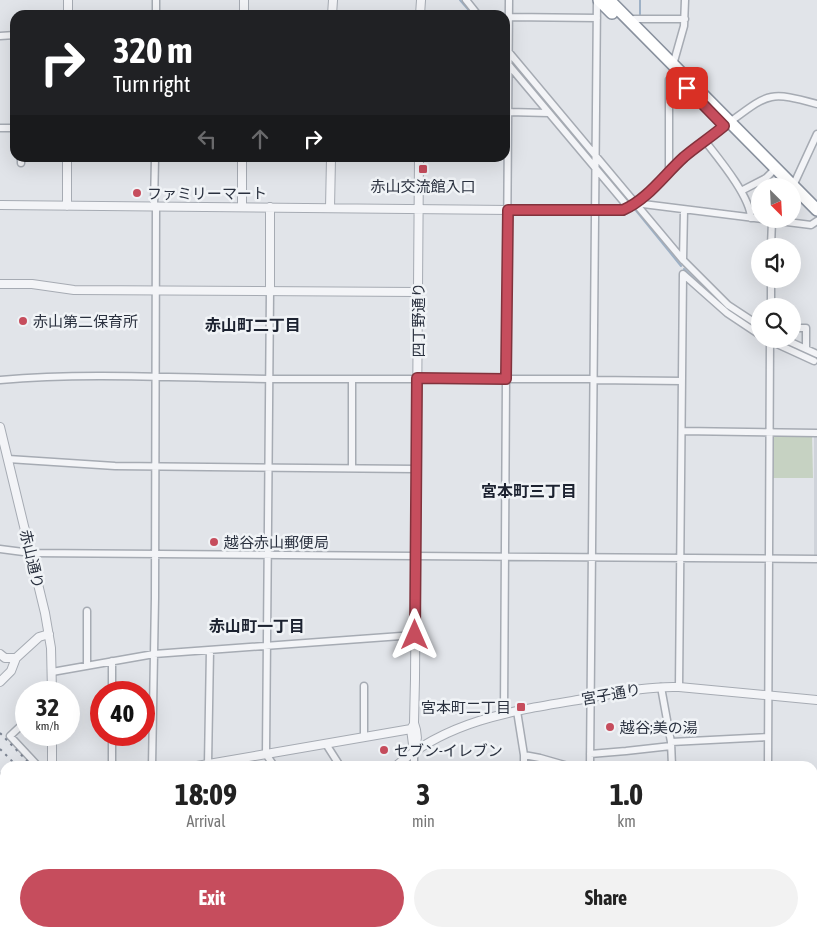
<!DOCTYPE html>
<html lang="en">
<head>
<meta charset="utf-8">
<style>
  :root { --surface:#fff; --page:#f2f2f2; --text:#222; --muted:#767676; --accent:#c64d5d }
  body { margin:0; font-family:"Asap Condensed","Noto Sans JP",sans-serif; background:var(--page); color:var(--text); height:100vh; display:flex; flex-direction:column; font-size:19px; white-space:nowrap }
  * { box-sizing:border-box; margin:0 }
  p { font-size:16px; color:var(--muted) }
  .icon { flex:none; width:28px; height:28px; fill:none; stroke:currentColor; stroke-width:2; stroke-linecap:round; stroke-linejoin:round }
  .map { position:relative; flex:1; overflow:hidden }
  .drawer { position:absolute; left:0px; top:761px; width:818px; height:176px; display:flex; flex-direction:column; background:var(--surface); border-radius:15px 15px 0 0; box-shadow:0 5px 20px #0002 }
  .drawer>* { flex:none }
  .hud { position:absolute; left:10px; top:10px; width:500px; height:152px; border-radius:15px; box-shadow:0 5px 20px #0002; background:#202124; color:#fff; overflow:hidden }
  .needle { width:32px; rotate:156deg }
  .buttons { position:absolute; left:751px; top:178px; display:grid; gap:10px }
  .buttons a { display:grid; place-items:center; width:50px; height:50px; border-radius:50%; background:var(--surface); box-shadow:0 5px 20px #0002; font-size:25px }
  .speed { position:absolute; left:15px; top:681px; display:flex; gap:10px; font-size:25px; font-weight:700; text-align:center }
  .speed>* { display:grid; place-content:center; width:65px; height:65px; border-radius:50%; background:var(--surface); box-shadow:0 5px 20px #0002; line-height:1 }
  .speed small { font-size:12px; font-weight:400 }
  .speed .limit { border:8px solid #d22; background:#fff; color:#111 }
  .pin { position:absolute; display:grid; place-items:center; width:42px; height:42px; color:#fff; margin:-21px; border-radius:10px; box-shadow:0 2px 8px #0006 }
  .me { position:absolute; width:55px; margin:-28px; rotate:0deg; stroke-linejoin:round; filter:drop-shadow(0 0 4px #0008) }
  .turn { display:flex; align-items:center; gap:18px; height:105px; padding:0 20px; font-size:22px }
  .turn .icon { width:65px; height:65px; stroke-width:2.5 }
  .turn b { display:block; font-size:35px; line-height:42px }
  .lanes { display:flex; align-items:center; height:48px; padding:0 20px; background:#0003; justify-content:center; gap:25px; direction:ltr }
  .lanes .off { opacity:.35 }
  .eta { display:flex; justify-content:space-evenly; align-items:center; height:85px; text-align:center }
  .eta b { font-size:30px; font-weight:700; line-height:35px }
  .primary-button { display:flex; gap:10px; margin-top:auto; padding:10px 20px }
  .primary-button a { flex:1; height:58px; border-radius:30px; background:var(--accent); color:#fff; font-size:20px; font-weight:700; line-height:58px; text-align:center }
  .primary-button a+a { background:var(--page); color:var(--text) }
  .map>svg:first-child { display:block }
  .built { fill:#cfd3da }
  .green { fill:#c6d2c2 }
  .lines { fill:none; stroke-linecap:round; stroke-linejoin:round }
  .stream { stroke:#9eb1c6; stroke-width:2 }
  .minor-casing { stroke:#a6abb3; stroke-width:9 }
  .tertiary-casing { stroke:#a6abb3; stroke-width:10 }
  .trunk-casing { stroke:#89919e; stroke-width:14 }
  .minor { stroke:#f3f4f7; stroke-width:6 }
  .tertiary { stroke:#f3f4f7; stroke-width:8 }
  .trunk { stroke:#fff; stroke-width:11 }
  .rail { stroke:#7b8391; stroke-width:2; stroke-dasharray:2.5 5; stroke-linecap:butt }
  .route-casing { stroke:#81323c; stroke-width:12 }
  .route { stroke:#c64d5d; stroke-width:9 }
  .poi-dot { fill:#c64d5d; stroke:#f0f3f6; stroke-width:2 }
  .labels { text-anchor:middle; dominant-baseline:central; stroke-width:5; stroke-linejoin:round; paint-order:stroke }
  .poi-label { font-size:15px; fill:#2a313f; stroke:#f0f3f6; text-anchor:start }
  .street-label { font-size:15px; fill:#2a313f; stroke:#f0f3f6 }
  .neighbourhood-label { font-size:16px; font-weight:bold; fill:#1c2230; stroke:#f0f3f6 }
</style>
</head>
<body>
<div class="map">
<svg width="817" height="937" viewBox="0 0 817 937">
  <rect width="100%" height="100%" fill="#e1e4e9"/>
  <path class="built" d="M814 437H817V556H814Z"/>
  <path class="green" d="M775 436H812L813 478H773V439Z"/>
  <g class="lines">
    <path class="stream" d="M460 0 473 15
      M640 17V0
      M512 61 590 156
      M600 168 628 201
      M634 208 681 266
      M684 269 702 287
      M725 307 745 321
      M775 339 817 358"/>
    <g class="minor-casing">
      <path id="minor" d="M466 0 478 15
        M156 15V0
        M509 17 597 18
        M631 22 634 19H685
        M0 36 15 35
        M507 50 683 260
        M507 63 629 208
        M673 65 684 26 685 0
        M508 112 549 113
        M730 122C769 93 769 91 817 104
        M0 128H15
        M705 141C719 159 750 196 751 218
        M21 163V158
        M672 170 669 168V80L674 74
        M793 186 817 134
        M741 191 766 178 771 173
        M635 203 811 225 817 221
        M154 206 155 158
        M684 210 683 260 728 305 760 326
        M771 246 772 221
        M771 279V306
        M270 291 266 754 274 766
        M792 328H806V349L817 354
        M766 339 814 361
        M784 339 806 349
        M506 379 509 0
        M0 380C89 372 179 378 268 379 377 380 485 379 593 379
        M352 380V468
        M593 380 682 381
        M682 431 817 433
        M8 459 115 466 416 469
        M0 549 31 553 817 559
        M87 611V665
        M52 672 154 654 415 635
        M661 687 671 742 672 766
        M679 687 683 274 727 313 760 335
        M112 692V661
        M517 711 524 755
        M504 713 506 379
        M26 721 10 736 38 766
        M112 735V766
        M364 737V686
        M671 742 768 737
        M326 744 340 766
        M414 752V766
        M590 754 626 751 671 746
        M208 764 210 650
        M152 766 155 598 156 206
        M524 766V755L540 758 568 766
        M590 766 597 0
        M768 766 770 339
        M812 790 817 789
        M812 814 817 822
        M816 877 817 863
        M85 932 89 937
        M132 932 135 937
        M197 932 202 937
        M326 932 329 937
        M395 932 397 937
        M440 932 443 937
        M509 932 511 937
        M576 932 578 937
        M663 932V937
        M727 932V937
        M754 935V932
        M19 937 20 932
        M53 937V932
        M119 937 124 932
        M272 937 279 932
        M475 937 483 932
        M806 937V932"/>
    </g>
    <g class="tertiary-casing">
      <path id="tertiary" d="M68 15V0
        M244 15V0
        M332 15 333 0
        M420 15 421 0
        M0 205 623 211C648 199 664 175 684 158 698 145 715 134 730 122
        M67 206V158
        M242 207V158
        M330 208 331 158
        M0 284H32L74 290 417 292
        M270 291V207
        M0 427 45 613 51 648 52 692
        M0 654 5 658H16
        M0 682 11 671 16 658 39 637 49 634
        M412 727 411 729 414 752
        M414 752C418 742 418 733 414 723L415 679 419 158
        M52 766V735
        M197 766 411 729
        M396 766C449 719 518 710 584 699 616 693 647 686 679 687L817 700
        M0 861 5 862
        M166 932 171 937
        M234 937 238 932"/>
    </g>
    <g class="trunk-casing">
      <path id="trunk" d="M599 0 612 13
        M609 0 817 210"/>
    </g>
    <use href="#minor" class="minor"/>
    <use href="#tertiary" class="tertiary"/>
    <use href="#trunk" class="trunk"/>
    <path class="rail" d="M0 733 32 766
      M0 749 17 766
      M0 773 5 778
      M174 932 179 937
      M185 932 190 937"/>
  </g>
  <g class="lines">
    <g class="route-casing">
      <path id="route" d="M415 635 417 378 506 379 508 210H623C648 199 664 175 684 157 697 146 711 137 724 126L687 88"/>
    </g>
    <use href="#route" class="route"/>
  </g>
  <g class="poi-dot">
    <rect x="418" y="164" width="10" height="10" rx="2.5"/>
    <circle cx="137" cy="193" r="5"/>
    <circle cx="23" cy="321" r="5"/>
    <circle cx="214" cy="542" r="5"/>
    <rect x="516" y="702" width="10" height="10" rx="2.5"/>
    <circle cx="610" cy="727" r="5"/>
    <circle cx="384" cy="750" r="5"/>
  </g>
  <g class="labels">
    <g class="poi-label">
      <text x="423" y="186" text-anchor="middle">赤山交流館入口</text>
      <text x="147" y="193">ファミリーマート</text>
      <text x="33" y="321">赤山第二保育所</text>
      <text x="224" y="542">越谷赤山郵便局</text>
      <text x="511" y="707" text-anchor="end">宮本町二丁目</text>
      <text x="620" y="727">越谷;美の湯</text>
      <text x="394" y="750">セブン-イレブン</text>
    </g>
    <g class="street-label">
      <text transform="translate(418 320) rotate(-90)">四丁野通り</text>
      <text transform="translate(32 559) rotate(77)">赤山通り</text>
      <text transform="translate(611 694) rotate(-10)">宮子通り</text>
    </g>
    <g class="neighbourhood-label">
      <text x="253" y="325">赤山町二丁目</text>
      <text x="529" y="491">宮本町三丁目</text>
      <text x="257" y="626">赤山町一丁目</text>
    </g>
  </g>
</svg>
<div class="buttons">
<a><svg class="needle" viewBox="-14 -14 28 28"><path d="M0-13l5 13h-10z" fill="#e53935"/><path d="M0 13l5-13h-10z" fill="#767676"/></svg></a>
<a><svg class="icon" aria-label="sound" viewBox="0 0 24 24"><path d="M4 9h4l5-4v14l-5-4H4zM17 9q2 3 0 6"/></svg></a>
<a><svg class="icon" aria-label="search" viewBox="0 0 24 24"><circle cx="10" cy="10" r="6"/><path d="M15 15l6 6"/></svg></a>
</div>
<div class="speed"><div>32<small>km/h</small></div><div class="limit">40</div></div>
<div class="pin" style="left:687px;top:88px;background:#d93025"><svg class="icon" aria-label="arrive" viewBox="0 0 24 24"><path d="M6 21V4h12l-3 4 3 4H6"/></svg></div>
<svg class="me" style="left:415px;top:635px" viewBox="-20 -20 40 40"><path d="M0-17L14 15 0 8-14 15z" fill="#c64d5d" stroke="#fff" stroke-width="4"/></svg>
<div class="hud">
<div class="turn"><svg class="icon" aria-label="right" viewBox="0 0 24 24"><path d="M7 20v-9h11M14 6l5 5-5 5"/></svg><div><b>320 m</b>Turn right</div></div>
<div class="lanes"><svg class="icon off" aria-label="left" viewBox="0 0 24 24"><path d="M17 20v-9H6M10 6l-5 5 5 5"/></svg><svg class="icon off" aria-label="ahead" viewBox="0 0 24 24"><path d="M12 20V5M6 11l6-6 6 6"/></svg><svg class="icon" aria-label="right" viewBox="0 0 24 24"><path d="M7 20v-9h11M14 6l5 5-5 5"/></svg></div>
</div>
<section class="drawer">
<div class="eta">
<div><b>18:09</b><p>Arrival</p></div>
<div><b>3</b><p>min</p></div>
<div><b>1.0</b><p>km</p></div>
</div>
<div class="primary-button"><a>Exit</a><a>Share</a></div>
</section>
</div>
</body>
</html>
